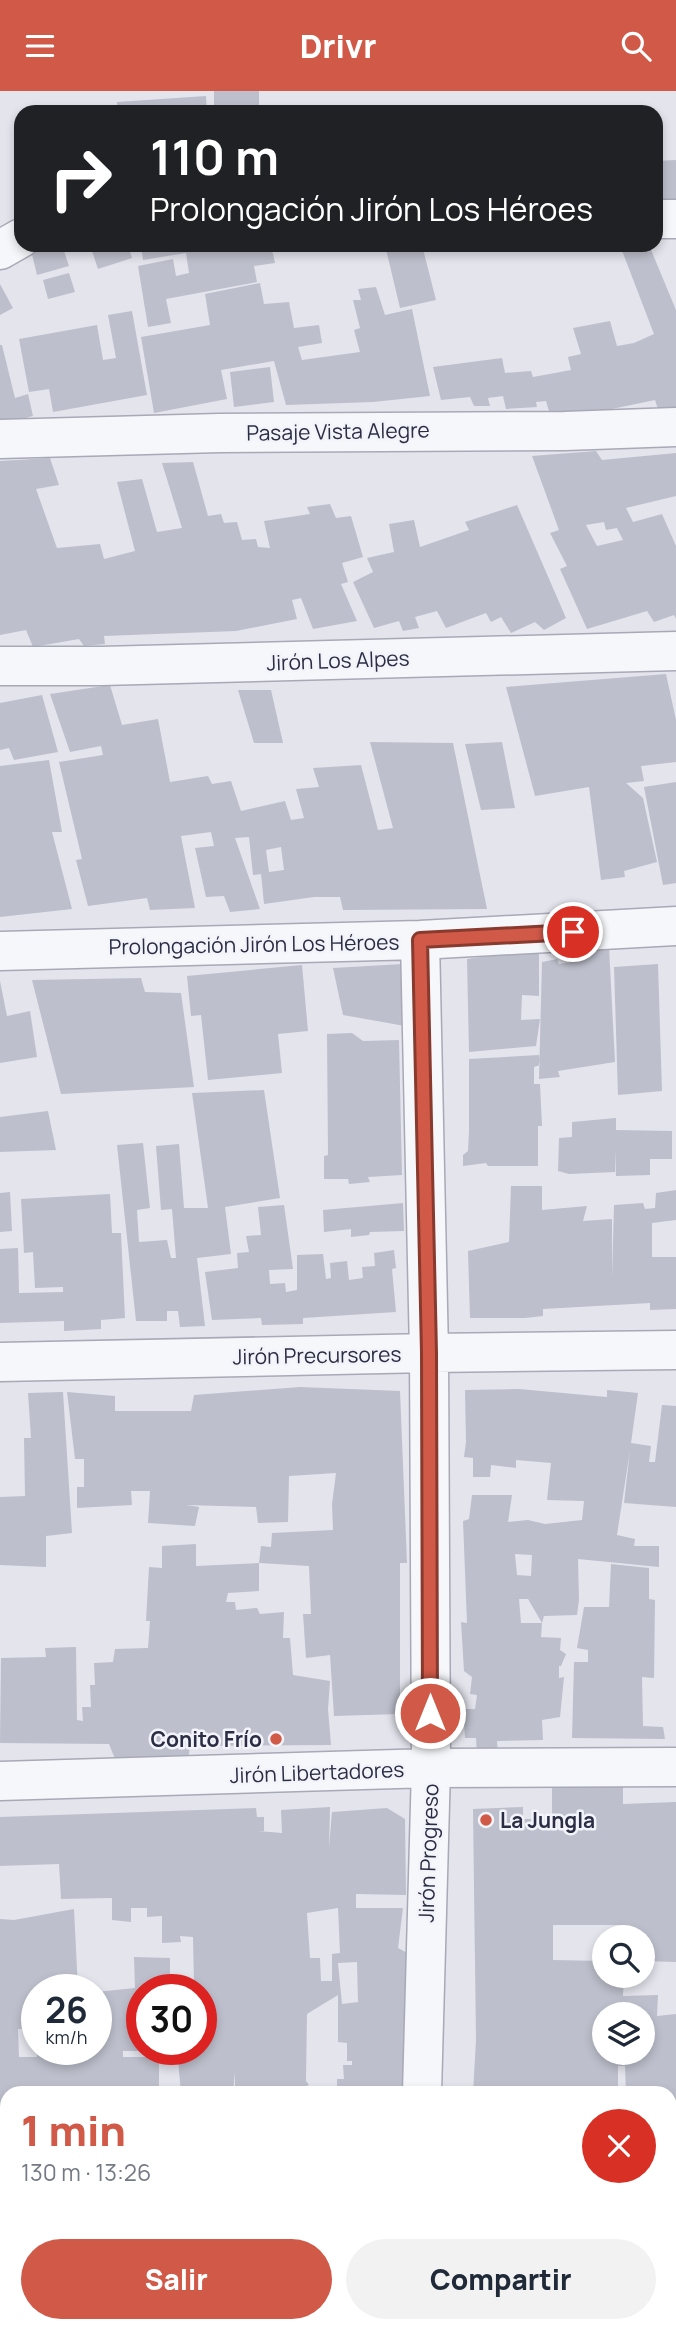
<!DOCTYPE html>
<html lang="es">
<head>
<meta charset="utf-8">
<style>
  :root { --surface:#fff; --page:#f2f2f3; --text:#1f2937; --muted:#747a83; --accent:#d15948 }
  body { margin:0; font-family:Manrope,sans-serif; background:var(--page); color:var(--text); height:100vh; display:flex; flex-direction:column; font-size:26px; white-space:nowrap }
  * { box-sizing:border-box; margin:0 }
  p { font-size:23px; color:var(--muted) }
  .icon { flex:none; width:38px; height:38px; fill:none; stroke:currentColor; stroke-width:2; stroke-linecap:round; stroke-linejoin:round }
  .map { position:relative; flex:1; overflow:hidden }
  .drawer { position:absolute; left:0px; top:1995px; width:677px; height:247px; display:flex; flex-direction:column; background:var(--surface); border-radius:21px 21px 0 0; box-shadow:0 4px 10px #0003 }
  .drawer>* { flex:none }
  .banner { position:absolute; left:14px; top:14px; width:649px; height:147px; border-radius:21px; box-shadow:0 4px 10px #0003; background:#202124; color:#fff; overflow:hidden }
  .fabs { position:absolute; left:592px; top:1834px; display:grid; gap:14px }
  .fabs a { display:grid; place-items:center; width:63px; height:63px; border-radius:50%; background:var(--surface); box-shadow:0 4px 10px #0003; font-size:35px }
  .speed { position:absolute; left:21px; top:1883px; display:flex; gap:14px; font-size:35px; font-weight:700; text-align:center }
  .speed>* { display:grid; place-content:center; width:91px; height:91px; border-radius:50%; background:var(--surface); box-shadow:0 4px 10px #0003; line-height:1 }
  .speed small { font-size:18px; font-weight:400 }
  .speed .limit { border:10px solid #d22; background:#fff; color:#111 }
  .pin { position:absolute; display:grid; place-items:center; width:60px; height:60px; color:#fff; margin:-30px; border:4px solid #fff; border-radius:50%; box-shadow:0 2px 7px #0007 }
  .me { position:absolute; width:77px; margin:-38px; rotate:0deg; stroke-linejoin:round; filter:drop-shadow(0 0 5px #0008) }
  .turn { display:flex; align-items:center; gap:24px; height:147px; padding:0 21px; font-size:32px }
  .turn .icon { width:91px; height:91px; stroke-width:2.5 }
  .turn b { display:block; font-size:49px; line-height:60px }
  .round { display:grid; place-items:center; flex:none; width:74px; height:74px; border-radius:37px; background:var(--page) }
  .head { display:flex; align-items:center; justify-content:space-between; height:119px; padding:0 21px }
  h1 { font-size:42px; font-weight:800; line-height:52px; color:var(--accent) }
  .action { display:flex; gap:14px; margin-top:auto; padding:14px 21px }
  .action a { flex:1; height:80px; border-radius:42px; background:var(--accent); color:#fff; font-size:28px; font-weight:800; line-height:80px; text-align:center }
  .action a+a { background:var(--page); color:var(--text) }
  header { display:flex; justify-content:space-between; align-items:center; height:91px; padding:0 21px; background:var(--accent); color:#fff; font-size:32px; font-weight:800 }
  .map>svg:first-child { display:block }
  .building { fill:#bdbfcc; fill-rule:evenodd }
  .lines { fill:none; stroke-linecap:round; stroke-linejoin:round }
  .minor-casing { stroke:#a8a9b6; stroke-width:41 }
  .minor { stroke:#f6f7fa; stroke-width:38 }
  .route-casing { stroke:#883a2f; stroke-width:18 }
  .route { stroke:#d15948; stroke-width:12 }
  .poi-dot { fill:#d15948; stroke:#f3f4f9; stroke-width:2.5 }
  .labels { text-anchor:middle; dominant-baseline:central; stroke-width:5; stroke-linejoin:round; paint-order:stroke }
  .street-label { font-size:21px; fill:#2b2d44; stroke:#f3f4f9 }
  .poi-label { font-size:21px; font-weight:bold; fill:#2b2d44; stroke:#f3f4f9; text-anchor:end }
</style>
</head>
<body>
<header><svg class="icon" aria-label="menu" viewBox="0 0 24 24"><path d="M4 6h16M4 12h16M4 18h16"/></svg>Drivr<svg class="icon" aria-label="search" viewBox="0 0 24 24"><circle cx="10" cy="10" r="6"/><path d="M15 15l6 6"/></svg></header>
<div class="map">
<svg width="676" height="2241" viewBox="0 0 676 2241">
  <rect width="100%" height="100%" fill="#e3e4ec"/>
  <path class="building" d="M214 0H259V15H214Z
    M206 5 207 21H117V11Z
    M411 16V21H363V19Z
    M676 69V111H656V70Z
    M32 154H62L69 175 37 184 30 155Z
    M109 154H128L132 167 98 178 92 160Z
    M141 154H271L275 172 254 175 257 191 166 208 171 232 148 236 138 175 173 168 176 185 189 182 186 162 143 169Z
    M385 154H422L436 209 400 217Z
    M635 154H649L676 219V317L659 321 655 309 583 324 551 327 546 310 536 311 537 316 506 318 503 305 488 307 490 315H474L470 306 441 309 433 276 502 267 505 282 531 280 533 286 571 279 568 266 581 263 573 237 610 230 617 255 634 252 654 243 621 157Z
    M69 182 75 201 48 208 43 189Z
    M260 192 264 213 289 211 294 237 319 234 322 252 298 256 302 269 360 261 354 239 360 237 353 209H361L358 198 376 196 385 224 412 218 430 305 373 311 286 314 274 270 221 279 227 308 154 322 141 246 210 234 205 203Z
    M0 193 13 217 0 224Z
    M132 220 147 304 53 321 49 298 29 301 19 248 97 234 103 269 116 267 108 224Z
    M0 254H2L15 307 28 303 33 325 0 334Z
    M270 276 274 311 234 316 230 281Z
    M596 360 602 369 676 362V405L626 417 633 431 662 423 676 455V528L674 524 654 531 647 520 587 538 560 478 567 475 550 442 559 439 532 365ZM604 431 606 439 617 437 623 449 597 455 586 434Z
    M50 367 59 394 36 398 57 457 100 453 104 468 135 460 117 391 142 388 157 441 182 437 162 372 193 371 208 425 221 423 224 432 237 431 242 449 256 448 258 456 270 457 264 430 310 423 307 416 330 413 336 427 351 425 363 466 342 472 348 491 341 493 357 530 313 538 301 507 292 509 297 528 236 540 104 545 105 553 84 555 79 548 33 556 26 539 0 544V370Z
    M517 414 566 527 544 539 535 531 511 542 501 526 491 531 486 522 446 537 437 520 415 526 419 537 403 540 399 530 374 537 353 491 373 481 367 467 394 461 389 433 414 429 420 456 469 439 465 431Z
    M666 583 676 629V671L641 675 644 690 626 692 643 707 657 771 624 780 625 786 601 789 589 696 535 705 506 596Z
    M110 594 122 634 158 628 170 691 208 685 212 693 231 690 241 720 285 710 291 729 304 727 296 698 319 696 313 677 361 674 378 739 393 737 370 651 453 652 487 818 343 819 340 806H314L264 813 261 783 253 784 249 746 235 747 260 818 230 821 224 805 206 806 195 757 214 755 211 741 181 745 195 817 150 819 147 807 88 815 76 769 82 768 59 671 103 664 101 655 70 661 50 603ZM281 756 284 779 269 781 266 759Z
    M238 599H271L283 652H254Z
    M42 604 58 661 14 669 9 657 0 659V612Z
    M502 651 515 717 481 719 465 653Z
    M49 669 62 741H52L72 818 0 826V675Z
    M676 691V792L663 794 644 696Z
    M609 856 615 971 558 980 560 986 539 988 542 871 557 868 559 873 571 871V859L580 857V862Z
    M539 858V905L522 904 521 929 540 928 536 955 469 961 467 868Z
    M403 873 405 935 343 924 333 877Z
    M658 873 662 1000 618 1004 614 876Z
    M302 874 308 940 278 943 282 982 208 989 201 924 191 925 187 885Z
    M141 887 145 901 181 902 194 996 61 1003 32 889Z
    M0 890 7 925 30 920 37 966 0 972Z
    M352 942 363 950 399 949 402 1084 368 1086 370 1091 349 1093 348 1088H324V1065L328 1064 327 943Z
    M539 964 540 974 534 976V993H540L542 1035H538V1075H488L486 1072 463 1075V1064L468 1060 469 1040V968Z
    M264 999 280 1107 225 1116 231 1163 197 1167 205 1235 180 1236 178 1220H167V1230H136L117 1054 143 1052 150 1117 137 1119 139 1151 167 1149 171 1167H176L172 1118 161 1119 156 1055 179 1053 184 1117H208L192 1002Z
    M48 1020 56 1059 0 1061V1026Z
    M616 1027V1039L672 1040V1068H650V1084L616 1085 615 1059V1081L569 1083 558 1080 559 1047 572 1046V1031Z
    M511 1095H542V1119L587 1115 583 1130 612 1128V1187L614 1114 643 1112 645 1118 655 1117 656 1102 676 1099V1129L652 1132V1166H676V1218L650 1219V1212L543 1218V1225L525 1227H470L468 1160 509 1151Z
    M10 1101 12 1140 0 1141V1102Z
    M110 1103 112 1142H121L125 1227 101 1229V1238L64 1240V1230L0 1232V1158L18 1157 19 1202 63 1201V1196L35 1197 33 1161 24 1162 21 1108Z
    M403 1112 404 1140 370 1141 369 1144 351 1146V1138L324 1141 323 1119Z
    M284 1114 293 1178 269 1179 270 1193 285 1192 286 1201 297 1199V1164L323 1163 326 1188 331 1187 330 1172 347 1170 349 1189 363 1187 362 1176 375 1175 374 1162 394 1159 396 1177 392 1178 396 1221 303 1227V1233L262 1234 261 1227 212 1229 205 1181 238 1177 237 1162 249 1161 246 1145 261 1144 258 1116Z
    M300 1296 400 1300 407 1472H400V1623L334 1625 330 1564 306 1567 303 1523H311L309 1475 259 1472 261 1455 271 1456 272 1442 333 1439 332 1413 336 1382 289 1385 288 1431 258 1432 256 1416 186 1414 199 1416 195 1435 148 1432 150 1400H131L132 1414 77 1417V1396H84V1368H75L67 1301 115 1305V1320H191L194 1304Z
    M519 1298 607 1306V1299L638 1302 631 1352 651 1355 649 1371H655L662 1314 676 1315V1416L624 1412 630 1359 617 1444 635 1448 634 1455H659V1476L578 1468 579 1509 577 1524 544 1525 542 1532 528 1508H519L521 1532H542L541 1546 561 1547 560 1559 566 1563 561 1575H559V1587L564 1586 560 1626 542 1629 543 1649 497 1650 498 1665H477L476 1647H465L463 1618H475L477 1604 470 1603 472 1586 464 1580 461 1531 467 1532 463 1430 469 1428 472 1404H512L508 1431 528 1429 545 1433 582 1429 584 1410 547 1409 551 1372 516 1369V1377L491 1374 490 1386H473V1367L464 1366 466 1351 465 1299ZM515 1463 532 1464 531 1485 517 1484Z
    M63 1301 72 1442 46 1445V1476L0 1474V1406L25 1405 24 1347H31L28 1302Z
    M196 1453V1475L259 1472V1500L228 1502 226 1511H235L236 1519 257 1517 260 1523 284 1521 283 1547H290L293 1584 330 1590 328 1618 331 1654 190 1655 188 1669 115 1668 109 1653 0 1652 1 1567 46 1566 45 1557 76 1556 77 1629 83 1630 82 1616H91L90 1594H95L94 1572 113 1571 115 1558 148 1557 150 1530H146L149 1476 162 1477V1455Z
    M611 1473 649 1477V1508L655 1509 654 1587 642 1586 643 1635 663 1636 665 1648 572 1647 574 1571H588V1559L577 1557 584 1516H609Z
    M623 1689V1713L676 1711V1871L642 1870V1846H624V1834H553V1869L604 1870V1885H624L623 1905 658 1904 657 1925 676 1923V2036L670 2037V2002H626L625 1975H618V2002H473L476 1949 473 1718 523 1716V1728H552V1691ZM604 1923H642V1962H604Z
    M330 1716 329 1757 332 1721 387 1717 405 1728 406 1804 356 1803V1817H403L398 1857 417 1867 420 2002H340L337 1998V1988H344L343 1974H352V1970H347V1952L338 1951V1904L307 1923 306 1990 309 1994 306 1995 305 2002H235V1981L233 2002H181L178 1969H189V1958H201V1899H142V1960H123V1966H159V2002H7V2060L0 2061V1828L14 1829 74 1818 78 1899H37V1937L18 1938 19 1966H37V1958H96V1901L135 1897 134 1866 170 1867V1894H194L193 1846 180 1845 181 1851 162 1852V1825L147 1826V1817H131V1831L112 1829V1807L61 1808 59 1773 0 1775V1726L256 1717 257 1726H264V1740H258L282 1742 281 1719ZM338 1817 340 1862 332 1863V1890H321L320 1867H310L307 1822ZM357 1871 358 1911 342 1913 338 1872Z
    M670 2124H676V2241H484V2235H670Z
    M7 2154V2235H155V2241H0V2156Z
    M178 2235H417V2241H178Z"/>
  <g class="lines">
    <g class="minor-casing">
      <path id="minor" d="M656 128H676
        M0 159 21 147
        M0 348 219 342 565 340 676 336
        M0 575H101L676 560
        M420 849 429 1262 431 1677 422 2002
        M0 860 420 849 676 835
        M0 1271 429 1262 676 1259
        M0 1690 431 1677 676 1676
        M670 2097H676
        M0 2108H7
        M419 2235V2241"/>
    </g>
    <use href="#minor" class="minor"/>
  </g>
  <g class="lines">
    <g class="route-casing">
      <path id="route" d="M430 1622 429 1262 420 849 573 841"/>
    </g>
    <use href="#route" class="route"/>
  </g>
  <g class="poi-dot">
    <circle cx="276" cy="1648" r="7"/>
    <circle cx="486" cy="1729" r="7"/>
  </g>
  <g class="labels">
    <g class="street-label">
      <text transform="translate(338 340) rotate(-1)">Pasaje Vista Alegre</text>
      <text transform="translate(338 569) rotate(-2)">Jirón Los Alpes</text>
      <text transform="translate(254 853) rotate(-1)">Prolongación Jirón Los Héroes</text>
      <text transform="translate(317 1264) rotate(-1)">Jirón Precursores</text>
      <text transform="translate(317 1681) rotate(-2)">Jirón Libertadores</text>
      <text transform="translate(428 1762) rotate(-88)">Jirón Progreso</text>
    </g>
    <g class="poi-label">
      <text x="262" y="1648">Conito Frío</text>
      <text x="500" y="1729" text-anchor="start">La Jungla</text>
    </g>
  </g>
</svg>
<div class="fabs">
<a><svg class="icon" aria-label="search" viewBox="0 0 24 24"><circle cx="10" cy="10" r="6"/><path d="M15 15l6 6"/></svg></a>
<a><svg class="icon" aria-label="layers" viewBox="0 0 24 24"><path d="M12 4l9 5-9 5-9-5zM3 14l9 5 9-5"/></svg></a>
</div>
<div class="speed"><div>26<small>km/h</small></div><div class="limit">30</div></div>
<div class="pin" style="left:573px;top:841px;background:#d93025"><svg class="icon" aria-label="arrive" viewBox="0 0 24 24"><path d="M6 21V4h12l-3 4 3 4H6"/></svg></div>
<svg class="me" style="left:430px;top:1622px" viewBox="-20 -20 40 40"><circle r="17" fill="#d15948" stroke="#fff" stroke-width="3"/><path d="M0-11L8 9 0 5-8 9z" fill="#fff"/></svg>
<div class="banner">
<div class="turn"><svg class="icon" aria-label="right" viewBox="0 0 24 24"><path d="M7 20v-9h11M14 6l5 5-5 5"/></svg><div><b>110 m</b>Prolongación Jirón Los Héroes</div></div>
</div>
<section class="drawer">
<div class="head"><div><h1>1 min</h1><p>130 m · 13:26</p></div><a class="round" style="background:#d93025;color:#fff"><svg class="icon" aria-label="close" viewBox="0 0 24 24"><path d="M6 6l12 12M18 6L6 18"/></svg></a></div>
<div class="action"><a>Salir</a><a>Compartir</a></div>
</section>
</div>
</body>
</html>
